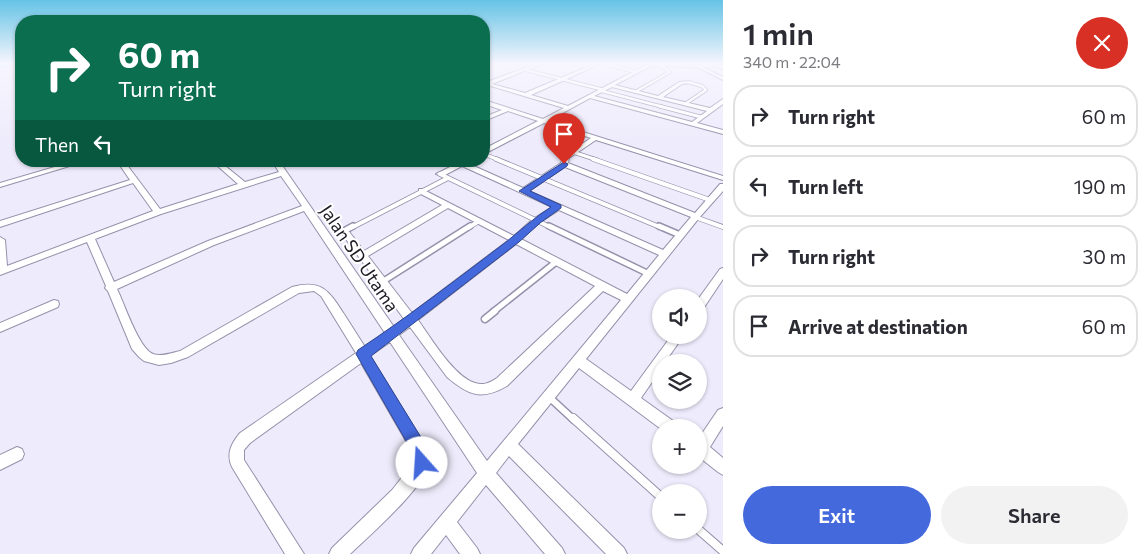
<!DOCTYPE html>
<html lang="en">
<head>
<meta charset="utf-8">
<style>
  :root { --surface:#fff; --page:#f2f2f3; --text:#2b2b33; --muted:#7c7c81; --line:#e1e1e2; --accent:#4469dc }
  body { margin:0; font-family:Commissioner,sans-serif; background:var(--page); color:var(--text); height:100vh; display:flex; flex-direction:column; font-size:19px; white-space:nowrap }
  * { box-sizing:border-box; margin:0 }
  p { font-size:16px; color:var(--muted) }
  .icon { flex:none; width:28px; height:28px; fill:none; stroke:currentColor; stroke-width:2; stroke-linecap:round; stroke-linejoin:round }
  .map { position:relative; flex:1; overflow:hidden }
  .panel { display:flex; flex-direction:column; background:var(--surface); width:425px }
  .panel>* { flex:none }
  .top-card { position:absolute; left:15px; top:15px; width:475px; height:152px; border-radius:20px; box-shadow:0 1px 4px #0004; background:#0b6e4f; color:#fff; overflow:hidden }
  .controls { position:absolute; left:652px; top:289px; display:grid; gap:10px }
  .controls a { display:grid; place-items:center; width:55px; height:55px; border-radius:50%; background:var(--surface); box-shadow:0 1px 4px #0004; font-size:25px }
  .pin { position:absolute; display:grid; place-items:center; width:42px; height:42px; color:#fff; margin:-51px -21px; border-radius:50% 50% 50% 0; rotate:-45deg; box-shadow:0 0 5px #0007 }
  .pin .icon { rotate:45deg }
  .me { position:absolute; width:55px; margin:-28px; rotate:341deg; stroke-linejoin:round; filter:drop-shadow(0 0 4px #0008) }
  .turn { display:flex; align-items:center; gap:18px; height:105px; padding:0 20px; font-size:22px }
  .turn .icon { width:65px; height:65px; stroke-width:2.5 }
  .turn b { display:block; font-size:35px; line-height:42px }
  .then { display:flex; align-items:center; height:48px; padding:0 20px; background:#0003; gap:10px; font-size:19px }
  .round { display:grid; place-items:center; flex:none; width:52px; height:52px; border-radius:26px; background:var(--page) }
  .summary { display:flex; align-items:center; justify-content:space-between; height:85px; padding:0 20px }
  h1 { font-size:30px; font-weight:600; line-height:38px }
  .action { display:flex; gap:10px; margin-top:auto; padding:10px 20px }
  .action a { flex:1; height:58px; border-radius:30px; background:var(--accent); color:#fff; font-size:20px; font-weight:600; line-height:58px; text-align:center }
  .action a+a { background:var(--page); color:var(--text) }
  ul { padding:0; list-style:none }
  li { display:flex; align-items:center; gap:15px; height:62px; margin:0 10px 8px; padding:0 10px; border:2px solid var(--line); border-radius:20px }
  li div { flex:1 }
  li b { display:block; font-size:19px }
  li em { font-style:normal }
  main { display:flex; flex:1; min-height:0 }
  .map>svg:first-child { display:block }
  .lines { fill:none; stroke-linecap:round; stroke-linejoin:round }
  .canal { fill:#40d9e0; fill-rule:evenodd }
  .service-far5-casing { stroke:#9591ab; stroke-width:4 }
  .service-far4-casing { stroke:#9591ab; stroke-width:4.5 }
  .service-far3-casing { stroke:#9591ab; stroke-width:5.5 }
  .service-far2-casing { stroke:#9591ab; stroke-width:8 }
  .service-far1-casing { stroke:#9591ab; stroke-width:9 }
  .service-casing { stroke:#9591ab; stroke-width:10 }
  .minor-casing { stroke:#9591ab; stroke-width:2 }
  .service-far5 { stroke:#fff; stroke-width:2.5 }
  .service-far4 { stroke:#fff; stroke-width:3 }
  .service-far3 { stroke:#fff; stroke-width:4 }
  .service-far2 { stroke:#fff; stroke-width:5 }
  .service-far1 { stroke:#fff; stroke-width:6 }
  .service { stroke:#fff; stroke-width:8 }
  .minor { fill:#fff; fill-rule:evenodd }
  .route { fill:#4469dc; stroke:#2c448f }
  .labels { text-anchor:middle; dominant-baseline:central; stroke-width:4; stroke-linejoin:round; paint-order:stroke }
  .street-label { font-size:18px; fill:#1d1b25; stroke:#fff }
</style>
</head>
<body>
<main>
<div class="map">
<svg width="723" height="554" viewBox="0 0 723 554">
  <rect width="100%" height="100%" fill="#eeebfc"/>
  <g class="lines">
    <path class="canal" d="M0 64H20L0 68Z"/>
    <g class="service-far5-casing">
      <path id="service-far5" d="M604 64 637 72
        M715 64 723 68
        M526 70 604 90
        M602 91 663 107
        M635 92 670 72 658 64
        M685 104 706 90 702 86 688 82"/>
    </g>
    <g class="service-far4-casing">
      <path id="service-far4" d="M659 106 701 117
        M573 152 597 160
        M484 154 499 160"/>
    </g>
    <g class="service-far3-casing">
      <path id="service-far3" d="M496 159 662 228
        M593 159 710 200
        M440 174 552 228
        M695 217 723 227
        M351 228 448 178
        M468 228 479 221"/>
    </g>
    <g class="service-far2-casing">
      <path id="service-far2" d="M549 226 649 274
        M659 226 680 235
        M344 231 353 226
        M382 282 470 226
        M493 312 556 262"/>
    </g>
    <g class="service-far1-casing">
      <path id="service-far1" d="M485 319 495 311
        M549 397 574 420"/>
    </g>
    <g class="service-casing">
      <path id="service" d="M573 418 661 497
        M699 530 723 551"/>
    </g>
    <g class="minor-casing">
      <path id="minor" d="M535 64H542L492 84 525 93 594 64H600L531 95 568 106 648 64 723 65V67H702L723 77V80L697 67 651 66 615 85 658 96 679 82 690 81V83L682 84 663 97 710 108 723 99V104L697 123 723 130V134L590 98 548 121 723 176V180L596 140 569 158 568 163 695 213 720 184H723V191L699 218 586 359 631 391 672 335H684L665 362H661V369L641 398 676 423 678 428H661V429L579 368 518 444 624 548 627 554H606L509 456 496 473 562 548 565 554H545L486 485 457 522 477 548 480 554H460L446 535 431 554H411L414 548 477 473 390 342 370 356 426 447C428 452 431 457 430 462 425 487 370 535 350 554H329L332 548 392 490 415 461 414 455 361 363 250 443 244 450V460L304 554H285L232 467C226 454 231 444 240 433L356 353 321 296 314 291 299 293 188 357 171 363 159 365 144 361 139 357 132 349 108 291 105 288 106 286 87 242 0 275V237L5 240 7 266 153 211 133 183 0 227V221L130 180 117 161H124L160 209 238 184 212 161H219L245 182 279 172 272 161H279L394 327 404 319 340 231 341 229H347L364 251 442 205 419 193V189H422L514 236 533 219 552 207 462 166 443 176 436 174 456 164 453 161H468L467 163 523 188 561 163 564 156 591 138 544 123 484 154V149L538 121 508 111 484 121V117L502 110 484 104V100L543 119 564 108 484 84V82H487ZM612 87 707 111 692 122 594 96ZM565 167 691 217 663 250 529 191ZM281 176 302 206 208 241 114 282 95 239 161 214ZM448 208 509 240 412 313 368 256ZM559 210 659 255 627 294 521 239 539 223ZM304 211 385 333 365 347C358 336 351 325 344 314 329 291 322 279 292 287L180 351C172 353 161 357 153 354 139 349 124 303 117 289L214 245ZM516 244 595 286 497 378C491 382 484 386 475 383 454 377 431 338 418 320ZM603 291 621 300 487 461 399 335 410 327 447 377C468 395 481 401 507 386Z
        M75 161H86L0 187V183Z
        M723 268V279L703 309 699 310V298L720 269Z
        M54 300 58 301 59 304 58 307 0 332V323Z
        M723 408V426L710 447 723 458V475L718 472 699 457V438L718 410Z
        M17 447 22 449 24 454 22 459 0 470V455Z"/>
    </g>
    <use href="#service-far5" class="service-far5"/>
    <use href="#service-far4" class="service-far4"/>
    <use href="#service-far3" class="service-far3"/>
    <use href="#service-far2" class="service-far2"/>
    <use href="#service-far1" class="service-far1"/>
    <use href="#service" class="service"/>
    <use href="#minor" class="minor"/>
  </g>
  <linearGradient id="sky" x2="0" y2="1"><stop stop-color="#65c3e5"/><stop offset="0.45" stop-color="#f7f6fe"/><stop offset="1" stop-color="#f7f6fe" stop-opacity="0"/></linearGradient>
  <rect width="723" height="142" fill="url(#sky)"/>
  <path class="route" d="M564 162 568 164 567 166 530 191 561 205V208L540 223 519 242 371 356 430 452 431 463 428 469 422 471 416 469 413 453 356 354 358 350C409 316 457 279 506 242 521 230 535 217 551 207L519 191Z"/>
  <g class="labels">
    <g class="street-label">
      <text transform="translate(360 258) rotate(56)">Jalan SD Utama</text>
    </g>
  </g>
</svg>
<div class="controls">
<a><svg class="icon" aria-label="sound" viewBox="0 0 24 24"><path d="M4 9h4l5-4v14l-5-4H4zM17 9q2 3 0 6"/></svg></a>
<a><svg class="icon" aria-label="layers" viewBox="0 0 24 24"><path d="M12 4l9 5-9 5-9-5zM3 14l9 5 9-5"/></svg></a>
<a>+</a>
<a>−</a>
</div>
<div class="pin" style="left:564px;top:164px;background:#d93025"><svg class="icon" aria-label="arrive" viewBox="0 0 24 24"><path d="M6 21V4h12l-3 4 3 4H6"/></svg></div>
<svg class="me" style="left:422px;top:463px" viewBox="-20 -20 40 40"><circle r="19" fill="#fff"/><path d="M0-13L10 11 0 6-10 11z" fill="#4469dc"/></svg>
<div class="top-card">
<div class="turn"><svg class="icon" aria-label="right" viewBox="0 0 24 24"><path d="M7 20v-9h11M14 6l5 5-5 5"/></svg><div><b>60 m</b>Turn right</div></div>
<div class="then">Then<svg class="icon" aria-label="left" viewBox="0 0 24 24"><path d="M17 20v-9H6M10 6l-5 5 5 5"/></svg></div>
</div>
</div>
<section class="panel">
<div class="summary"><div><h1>1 min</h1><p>340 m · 22:04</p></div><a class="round" style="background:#d93025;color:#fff"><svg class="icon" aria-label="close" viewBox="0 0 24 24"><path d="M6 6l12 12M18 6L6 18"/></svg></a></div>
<ul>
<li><svg class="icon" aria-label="right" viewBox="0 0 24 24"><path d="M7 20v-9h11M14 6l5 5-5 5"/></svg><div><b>Turn right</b></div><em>60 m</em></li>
<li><svg class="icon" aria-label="left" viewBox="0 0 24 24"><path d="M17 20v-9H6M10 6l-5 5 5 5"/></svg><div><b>Turn left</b></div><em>190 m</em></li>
<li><svg class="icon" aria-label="right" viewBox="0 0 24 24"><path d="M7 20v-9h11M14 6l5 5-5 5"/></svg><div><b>Turn right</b></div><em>30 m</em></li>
<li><svg class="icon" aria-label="arrive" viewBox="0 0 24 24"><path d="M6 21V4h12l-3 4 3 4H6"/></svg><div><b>Arrive at destination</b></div><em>60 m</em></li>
</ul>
<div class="action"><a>Exit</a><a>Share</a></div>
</section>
</main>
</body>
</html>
